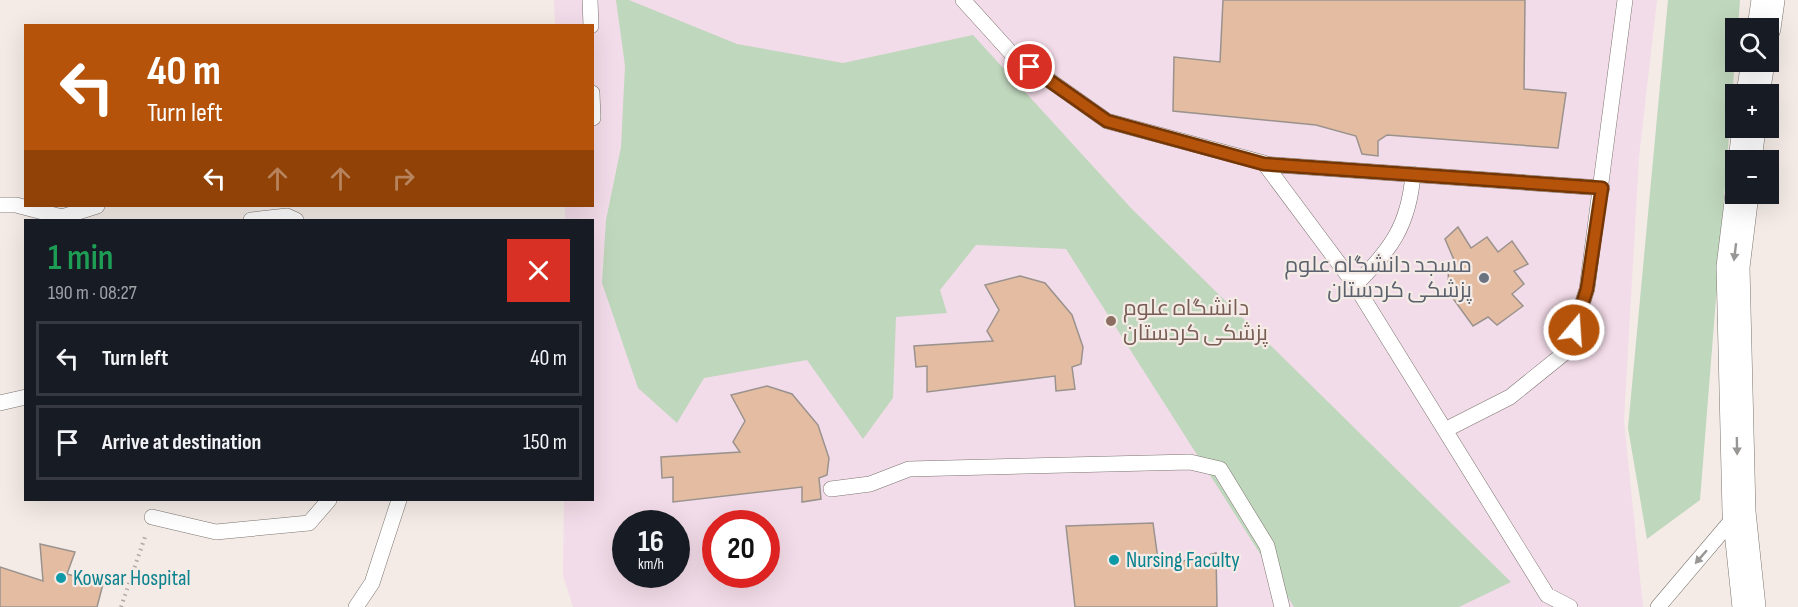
<!DOCTYPE html>
<html lang="en">
<head>
<meta charset="utf-8">
<style>
  :root { --surface:#171b24; --page:#20242c; --text:#f1f3f6; --muted:#9ea1a6; --line:#363941 }
  body { margin:0; font-family:"Sofia Sans Condensed",Cairo,sans-serif; background:var(--page); color:var(--text); height:100vh; display:flex; flex-direction:column; font-size:22px; white-space:nowrap }
  * { box-sizing:border-box; margin:0 }
  p { font-size:20px; color:var(--muted) }
  .icon { flex:none; width:33px; height:33px; fill:none; stroke:currentColor; stroke-width:2; stroke-linecap:round; stroke-linejoin:round }
  .map { position:relative; flex:1; overflow:hidden }
  .side { position:absolute; left:24px; top:219px; width:570px; height:282px; display:flex; flex-direction:column; background:var(--surface); border-radius:0px; box-shadow:0 6px 24px #0002 }
  .side>* { flex:none }
  .hud { position:absolute; left:24px; top:24px; width:570px; height:183px; border-radius:0px; box-shadow:0 6px 24px #0002; background:#b45309; color:#fff; overflow:hidden }
  .fabs { position:absolute; left:1725px; top:18px; display:grid; gap:12px }
  .fabs a { display:grid; place-items:center; width:54px; height:54px; border-radius:0px; background:var(--surface); box-shadow:0 6px 24px #0002; font-size:30px }
  .speed { position:absolute; left:612px; top:510px; display:flex; gap:12px; font-size:30px; font-weight:700; text-align:center }
  .speed>* { display:grid; place-content:center; width:78px; height:78px; border-radius:50%; background:var(--surface); box-shadow:0 6px 24px #0002; line-height:1 }
  .speed small { font-size:15px; font-weight:400 }
  .speed .limit { border:9px solid #d22; background:#fff; color:#111 }
  .pin { position:absolute; display:grid; place-items:center; width:51px; height:51px; color:#fff; margin:-26px; border:3px solid #fff; border-radius:50%; box-shadow:0 2px 6px #0007 }
  .me { position:absolute; width:66px; margin:-33px; rotate:18deg; stroke-linejoin:round; filter:drop-shadow(0 0 4px #0008) }
  .turn { display:flex; align-items:center; gap:21px; height:126px; padding:0 24px; font-size:27px }
  .turn .icon { width:78px; height:78px; stroke-width:2.5 }
  .turn b { display:block; font-size:42px; line-height:51px }
  .lanes { display:flex; align-items:center; height:57px; padding:0 24px; background:#0003; justify-content:center; gap:30px; direction:ltr }
  .lanes .off { opacity:.35 }
  .round { display:grid; place-items:center; flex:none; width:63px; height:63px; border-radius:0px; background:var(--page) }
  .overview { display:flex; align-items:center; justify-content:space-between; height:102px; padding:0 24px }
  h1 { font-size:36px; font-weight:600; line-height:45px; color:#1e9e55 }
  ul { padding:0; list-style:none }
  li { display:flex; align-items:center; gap:18px; height:75px; margin:0 12px 9px; padding:0 12px; border:3px solid var(--line); border-radius:0px }
  li div { flex:1 }
  li b { display:block; font-size:22px }
  li em { font-style:normal }
  .map>svg:first-child { display:block }
  .education { fill:#f3dce9; fill-rule:evenodd }
  .green { fill:#bfd7bd }
  .building { fill:#e4bca2; stroke:#9a928d; stroke-width:1.5 }
  .lines { fill:none; stroke-linecap:round; stroke-linejoin:round }
  .service-casing { stroke:#7c7570; stroke-width:16 }
  .secondary-casing { stroke:#7c7570; stroke-width:34 }
  .path { stroke:#b0a9a5; stroke-width:4; stroke-dasharray:1.5 4.5; stroke-linecap:butt }
  .service { stroke:#fff; stroke-width:15 }
  .secondary { stroke:#fff; stroke-width:33 }
  .oneway { fill:#989796 }
  .route-casing { stroke:#753606; stroke-width:15 }
  .route { stroke:#b45309; stroke-width:10 }
  .worship-dot { fill:#6b7280; stroke:#f4ebe6; stroke-width:2 }
  .education-dot { fill:#8d6e63; stroke:#f4ebe6; stroke-width:2 }
  .culture-dot { fill:#0f9aa8; stroke:#f4ebe6; stroke-width:2 }
  .labels { text-anchor:middle; dominant-baseline:central; stroke-width:4.5; stroke-linejoin:round; paint-order:stroke }
  .worship-label { font-size:22px; fill:#5b616d; stroke:#f4ebe6; text-anchor:end }
  .education-label { font-size:22px; fill:#785e54; stroke:#f4ebe6; text-anchor:start }
  .culture-label { font-size:22px; fill:#0d838f; stroke:#f4ebe6; text-anchor:start }
</style>
</head>
<body>
<div class="map">
<svg width="1798" height="607" viewBox="0 0 1798 607">
  <rect width="100%" height="100%" fill="#f4ebe6"/>
  <path class="education" d="M554 0H1657L1639 157 1624 421 1643 607H573L563 575 564 500H592V220H565V206H592V26L555 25ZM626 524H676V574H626ZM716 524H766V574H716Z"/>
  <path class="green" d="M616 0H629L737 44 843 63 973 35 1131 208 1511 582 1459 607H1294L1066 249 976 245 940 290 947 313 896 317 893 398 863 439 807 360 704 378 677 423 638 388 602 283 606 220 621 147 625 66Z
    M1668 0H1740L1738 28H1736L1735 60 1700 500 1647 539 1628 428Z"/>
  <path class="building" d="M1223 0H1525L1524 89 1566 93 1558 148 1387 135 1378 141V156L1362 154 1356 136 1316 125 1173 111 1174 57 1220 62Z
    M1458 227 1471 248 1487 237 1498 252 1512 241 1528 264 1514 271 1524 284 1512 294 1523 306 1497 325 1488 317 1473 326 1449 293 1448 268 1454 260 1445 239Z
    M1020 276 1045 283 1072 315 1083 347 1081 364 1072 367 1075 389 1056 391 1055 376 927 392V366L916 367 914 346 993 341 987 331 999 310 985 285Z
    M767 386 792 394 818 425 829 458 827 475 819 478 821 499 802 502V487L673 502V477L662 478 661 457 740 452 733 442 745 421 731 395Z
    M1153 523 1159 567 1216 553 1217 607H1075L1066 526Z
    M40 544 75 552 67 574 103 584 97 607H0V567L43 581Z"/>
  <g class="lines">
    <g class="service-casing">
      <path id="service" d="M590 0 591 26
        M963 0 1011 53 1107 121 1264 163 1355 285 1547 595 1570 607
        M592 93 593 118
        M1264 164 1602 188
        M0 205H16L62 217 97 206
        M251 220 287 216 296 220
        M1355 285C1391 250 1409 225 1413 174
        M0 403 26 397
        M1445 430 1510 397 1567 351 1587 289 1625 0
        M831 489 870 484 909 469 1190 462 1220 469 1267 546 1282 607
        M152 517 216 532 309 523 329 500
        M356 607 372 583 399 500
        M1658 607 1737 514"/>
    </g>
    <g class="secondary-casing">
      <path id="secondary" d="M1764 28 1768 0
        M1753 94 1758 62
        M1745 160 1749 128
        M1742 194 1733 267 1739 512 1749 607"/>
    </g>
    <path class="path" d="M121 607 146 534"/>
    <use href="#service" class="service"/>
    <use href="#secondary" class="secondary"/>
  </g>
  <defs><path id="oneway-solid" d="M-6-.8H1V-3.2L6.5 0L1 3.2V.8H-6Z" transform="scale(1.5)"/></defs>
  <g class="oneway">
    <use href="#oneway-solid" transform="translate(1735 252) rotate(97)"/>
    <use href="#oneway-solid" transform="translate(1737 446) rotate(89)"/>
    <use href="#oneway-solid" transform="translate(1701 557) rotate(131)"/>
  </g>
  <g class="lines">
    <g class="route-casing">
      <path id="route" d="M1030 67 1107 121 1264 164 1602 188 1587 289 1574 330"/>
    </g>
    <use href="#route" class="route"/>
  </g>
  <circle class="worship-dot" cx="1484" cy="278" r="6"/>
  <circle class="education-dot" cx="1111" cy="321" r="6"/>
  <g class="culture-dot">
    <circle cx="1114" cy="560" r="6"/>
    <circle cx="61" cy="578" r="6"/>
  </g>
  <g class="labels">
    <g class="worship-label">
      <text x="1472" y="265">مسجد دانشگاه علوم<tspan x="1472" dy="25">پزشکی کردستان</tspan></text>
    </g>
    <g class="education-label">
      <text x="1123" y="308">دانشگاه علوم<tspan x="1123" dy="25">پزشکی کردستان</tspan></text>
    </g>
    <g class="culture-label">
      <text x="1126" y="560">Nursing Faculty</text>
      <text x="73" y="578">Kowsar Hospital</text>
    </g>
  </g>
</svg>
<div class="fabs">
<a><svg class="icon" aria-label="search" viewBox="0 0 24 24"><circle cx="10" cy="10" r="6"/><path d="M15 15l6 6"/></svg></a>
<a>+</a>
<a>−</a>
</div>
<div class="speed"><div>16<small>km/h</small></div><div class="limit">20</div></div>
<div class="pin" style="left:1030px;top:67px;background:#d93025"><svg class="icon" aria-label="arrive" viewBox="0 0 24 24"><path d="M6 21V4h12l-3 4 3 4H6"/></svg></div>
<svg class="me" style="left:1574px;top:330px" viewBox="-20 -20 40 40"><circle r="17" fill="#b45309" stroke="#fff" stroke-width="3"/><path d="M0-11L8 9 0 5-8 9z" fill="#fff"/></svg>
<div class="hud">
<div class="turn"><svg class="icon" aria-label="left" viewBox="0 0 24 24"><path d="M17 20v-9H6M10 6l-5 5 5 5"/></svg><div><b>40 m</b>Turn left</div></div>
<div class="lanes"><svg class="icon" aria-label="left" viewBox="0 0 24 24"><path d="M17 20v-9H6M10 6l-5 5 5 5"/></svg><svg class="icon off" aria-label="ahead" viewBox="0 0 24 24"><path d="M12 20V5M6 11l6-6 6 6"/></svg><svg class="icon off" aria-label="ahead" viewBox="0 0 24 24"><path d="M12 20V5M6 11l6-6 6 6"/></svg><svg class="icon off" aria-label="right" viewBox="0 0 24 24"><path d="M7 20v-9h11M14 6l5 5-5 5"/></svg></div>
</div>
<section class="side">
<div class="overview"><div><h1>1 min</h1><p>190 m · 08:27</p></div><a class="round" style="background:#d93025;color:#fff"><svg class="icon" aria-label="close" viewBox="0 0 24 24"><path d="M6 6l12 12M18 6L6 18"/></svg></a></div>
<ul>
<li><svg class="icon" aria-label="left" viewBox="0 0 24 24"><path d="M17 20v-9H6M10 6l-5 5 5 5"/></svg><div><b>Turn left</b></div><em>40 m</em></li>
<li><svg class="icon" aria-label="arrive" viewBox="0 0 24 24"><path d="M6 21V4h12l-3 4 3 4H6"/></svg><div><b>Arrive at destination</b></div><em>150 m</em></li>
</ul>
</section>
</div>
</body>
</html>
